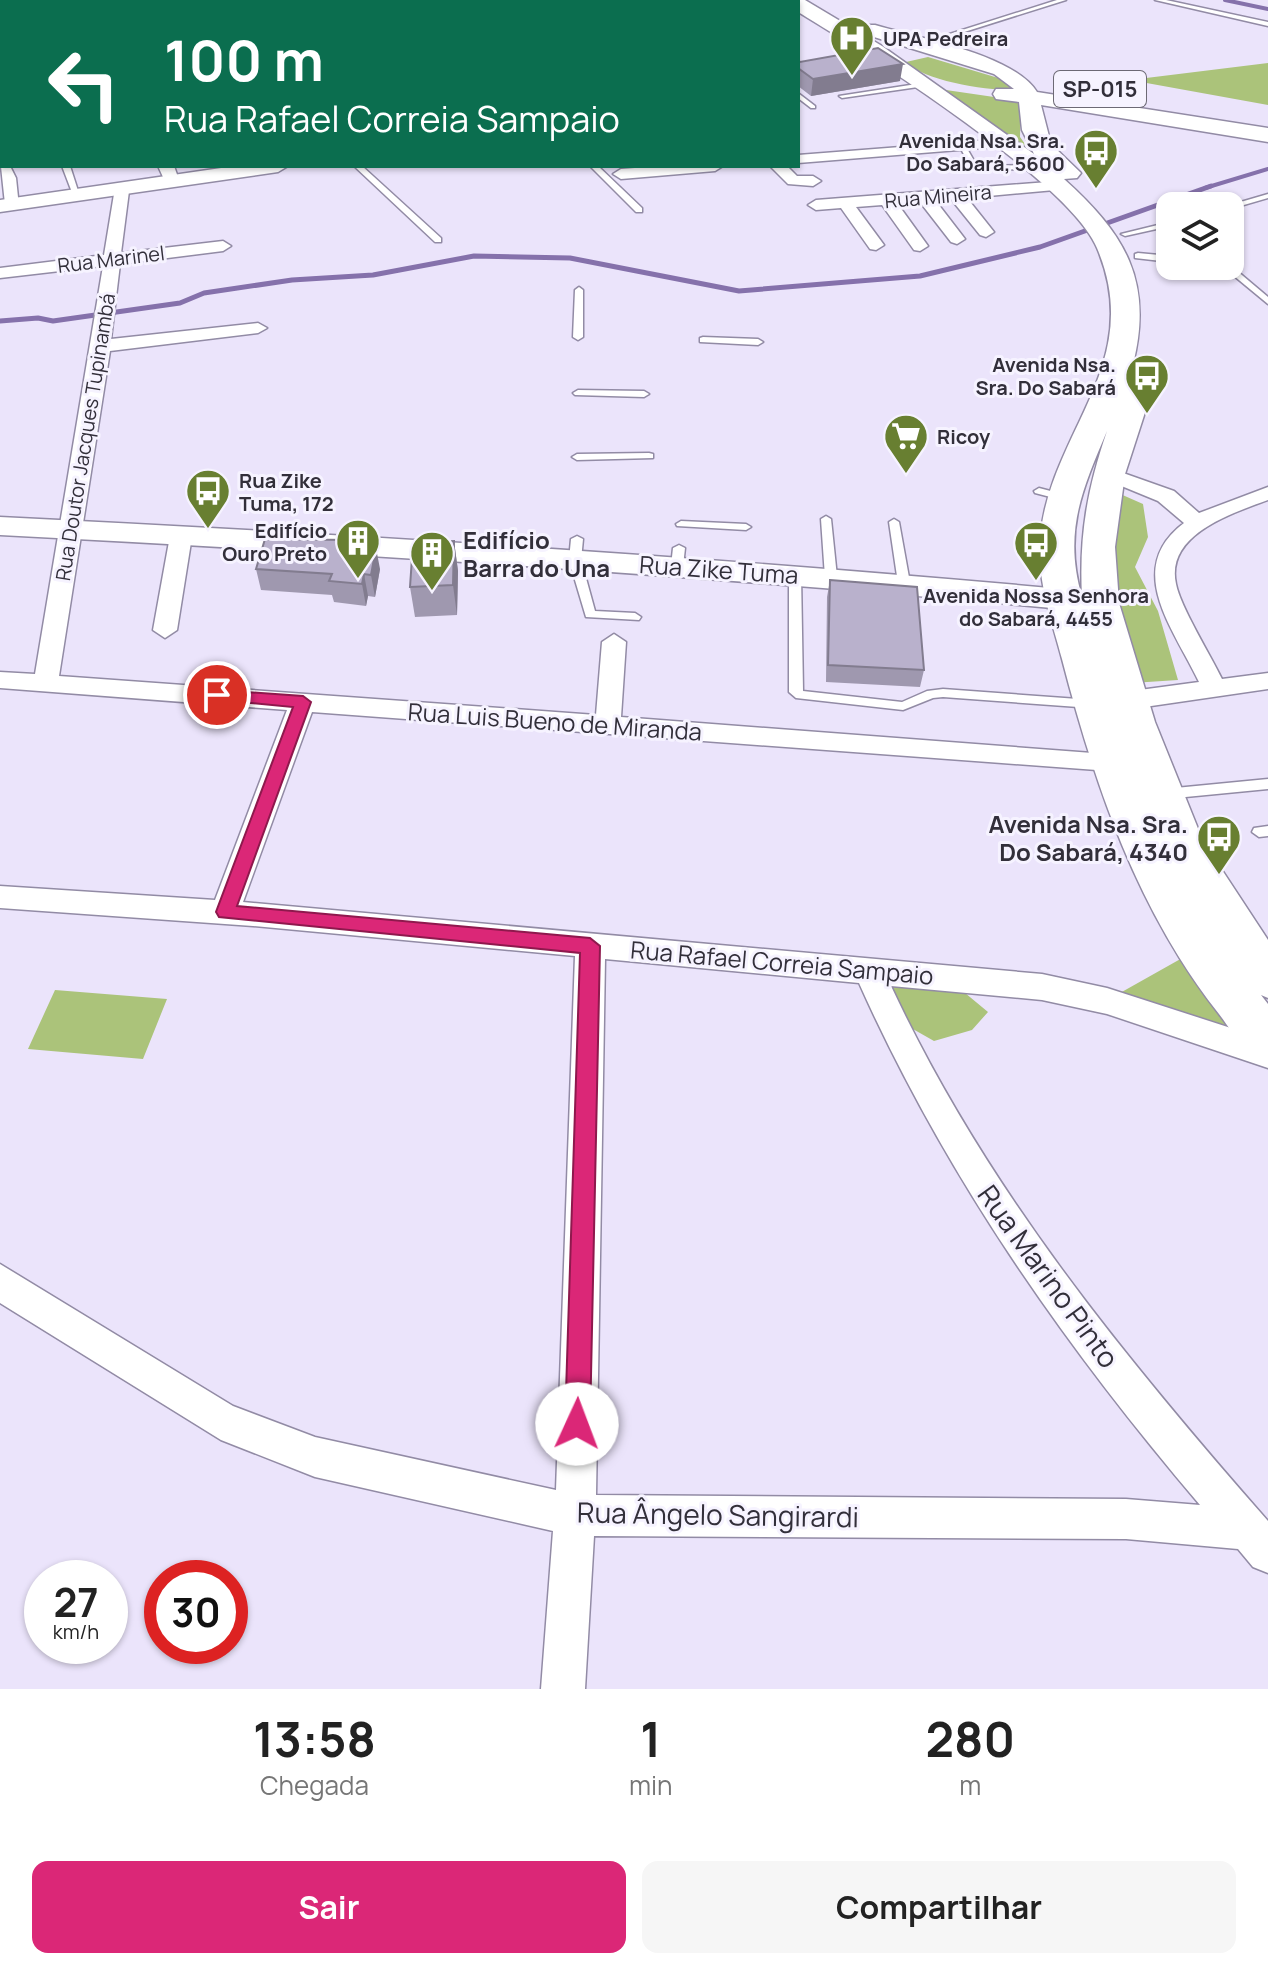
<!DOCTYPE html>
<html lang="pt">
<head>
<meta charset="utf-8">
<style>
  :root { --surface:#fff; --page:#f6f6f6; --text:#222; --muted:#767676; --accent:#db2777 }
  body { margin:0; font-family:Manrope,sans-serif; background:var(--page); color:var(--text); height:100vh; display:flex; flex-direction:column; font-size:30px; white-space:nowrap }
  * { box-sizing:border-box; margin:0 }
  p { font-size:26px; color:var(--muted) }
  .icon { flex:none; width:44px; height:44px; fill:none; stroke:currentColor; stroke-width:2; stroke-linecap:round; stroke-linejoin:round }
  .map { position:relative; height:1689px; overflow:hidden }
  .panel { display:flex; flex-direction:column; background:var(--surface); flex:1 }
  .panel>* { flex:none }
  .hud { position:absolute; left:0px; top:0px; width:800px; height:168px; box-shadow:0 2px 6px #0004; background:#0b6e4f; color:#fff; overflow:hidden }
  .tools { position:absolute; left:1156px; top:192px; display:grid; gap:16px }
  .tools a { display:grid; place-items:center; width:88px; height:88px; border-radius:16px; background:var(--surface); box-shadow:0 2px 6px #0004; font-size:40px }
  .speed { position:absolute; left:24px; top:1560px; display:flex; gap:16px; font-size:40px; font-weight:700; text-align:center }
  .speed>* { display:grid; place-content:center; width:104px; height:104px; border-radius:50%; background:var(--surface); box-shadow:0 2px 6px #0004; line-height:1 }
  .speed small { font-size:20px; font-weight:400 }
  .speed .limit { border:12px solid #d22; background:#fff; color:#111 }
  .pin { position:absolute; display:grid; place-items:center; width:68px; height:68px; color:#fff; margin:-34px; border:4px solid #fff; border-radius:50%; box-shadow:0 2px 8px #0007 }
  .me { position:absolute; width:88px; margin:-44px; rotate:2deg; stroke-linejoin:round; filter:drop-shadow(0 0 6px #0008) }
  .turn { display:flex; align-items:center; gap:28px; height:168px; padding:0 32px; font-size:36px }
  .turn .icon { width:104px; height:104px; stroke-width:2.5 }
  .turn b { display:block; font-size:56px; line-height:68px }
  .eta { display:flex; justify-content:space-evenly; align-items:center; height:136px; text-align:center }
  .eta b { font-size:48px; font-weight:700; line-height:56px }
  .cta { display:flex; gap:16px; margin-top:auto; padding:16px 32px }
  .cta a { flex:1; height:92px; border-radius:16px; background:var(--accent); color:#fff; font-size:32px; font-weight:700; line-height:92px; text-align:center }
  .cta a+a { background:var(--page); color:var(--text) }
  .map>svg:first-child { display:block }
  .green { fill:#abc37a }
  .lines { fill:none; stroke-linecap:round; stroke-linejoin:round }
  .stream-far1 { stroke:#8571ab; stroke-width:4 }
  .stream { stroke:#8571ab; stroke-width:5 }
  .lane-casing { stroke:#928ba5; stroke-width:3 }
  .street-casing { stroke:#928ba5; stroke-width:3 }
  .secondary-casing { stroke:#928ba5; stroke-width:3 }
  .primary-casing { stroke:#928ba5; stroke-width:3 }
  .lane { fill:#fff; fill-rule:evenodd }
  .street { fill:#fff; fill-rule:evenodd }
  .secondary { fill:#fff; fill-rule:evenodd }
  .primary { fill:#fff; fill-rule:evenodd }
  .wall { fill:#9f98af }
  .shaded-wall { fill:#827c8f }
  .building { fill:#b9b1cc; stroke:#827c8f; stroke-width:2 }
  .route { fill:#db2777; stroke:#8e194d; stroke-width:2 }
  .labels { text-anchor:middle; dominant-baseline:central; stroke-width:6; stroke-linejoin:round; paint-order:stroke }
  .far-poi-label { font-size:20px; font-weight:bold; fill:#322f3a; stroke:#f6f3ff; text-anchor:start }
  .far-street-label { font-size:20px; fill:#322f3a; stroke:#f6f3ff }
  .shield { fill:#f6f3ff; stroke:#6d6a75; stroke-width:2 }
  .shield-label { font-size:22px; font-weight:bold; fill:#322f3a }
  .poi-label { font-size:24px; font-weight:bold; fill:#322f3a; stroke:#f6f3ff; text-anchor:start }
  .street-label { font-size:24px; fill:#322f3a; stroke:#f6f3ff }
  .near-street-label { font-size:28px; fill:#322f3a; stroke:#f6f3ff }
</style>
</head>
<body>
<div class="map">
<svg width="1268" height="1689" viewBox="0 0 1268 1689">
  <rect width="100%" height="100%" fill="#ebe4fb"/>
  <path class="green" d="M928 57 1005 80 1014 83 1015 90C989 91 923 81 906 62Z
    M1268 63V105L1130 80Z
    M946 90 1021 101 1020 137 1033 155 943 92Z
    M1118 493 1143 504 1148 537 1135 567 1158 611 1178 680 1132 683 1106 584Z
    M1184 957 1247 1040 1120 993Z
    M884 979 953 983 988 1012 972 1030 934 1041 897 1020Z
    M55 990 167 999 143 1059 28 1049Z"/>
  <g class="lines">
    <path class="stream-far1" d="M1225 0 1268 9
      M1205 188 1268 169"/>
    <path class="stream" d="M0 321 38 318 53 321 180 303 204 293 292 280 373 275 474 256 570 258 739 291 920 276 1040 247 1211 186"/>
    <g class="lane-casing">
      <path id="lane" d="M1057 0H1066L920 46 915 45Z
        M1155 0H1166L1268 22V26Z
        M923 83 925 86 842 98 839 96Z
        M798 93 815 106V108H811L798 98Z
        M959 145H965L977 166 1037 165 1041 167 1037 169 972 170Z
        M62 166H70L80 197 73 195Z
        M354 166H362L441 238V242H435Z
        M590 166H598L642 208V212H636Z
        M1268 194V198L1230 209V206H1227Z
        M1170 222V226L1125 236 1121 234Z
        M1138 253 1170 256V262L1135 258V254Z
        M1230 265 1268 297V304L1222 266Z
        M579 287 583 290V337L578 340 573 337 575 290Z
        M703 337 758 339 763 342 758 345 700 342V338Z
        M578 390 644 391 649 394 644 397 575 395 573 393Z
        M649 453 653 454V458L577 460 572 457 577 454Z
        M1039 488 1066 495 1067 497 1062 500 1035 493 1034 491Z
        M826 516 831 519 837 577 831 581 825 577 821 519Z
        M894 519 899 522 910 583 904 587 898 583 889 522Z
        M681 521 746 524 751 527 746 530 677 526 676 524Z
        M577 536 583 539 581 560 595 611 635 613 641 617 639 620 586 617 569 560 571 539Z
        M679 545 685 548 683 566 677 569 671 566 673 548Z
        M795 570 801 574 803 691 902 702 927 691 943 689 1092 700 1098 704 1092 708 943 697 933 698 903 710 796 698 789 692V574Z
        M1268 779V789L1165 799 1158 794 1165 789Z
        M1268 826V836L1259 837 1252 832 1254 828Z"/>
    </g>
    <g class="street-casing">
      <path id="street" d="M39 0H51L52 2H40Z
        M143 0H155V2H143Z
        M195 0H216L194 2Z
        M445 0H469L444 2Z
        M0 37H2V45H0Z
        M1003 139 1010 143 1008 146 798 163V155Z
        M0 157 2 166H10L16 178 19 207 5 204Z
        M158 166H174L180 183 177 186H167Z
        M662 166H723L715 171 621 179 613 174 621 169Z
        M770 166H787L797 176H813L821 181 813 186 788 184Z
        M1061 181 1069 186 1066 189 967 198 994 232 986 237 980 235 951 199 935 200 965 239 957 244 951 242 920 202 897 203 928 246 920 251 914 250 882 205 856 207 884 245 876 250 870 249 841 208 816 210 808 205 816 200Z
        M115 188 129 191 121 253 223 241 231 246 223 251 120 264 111 339 258 323 267 328 258 333 110 351 59 676 596 715 602 642 614 634 626 642 621 717 1119 755 1123 762 1119 769 1110 771 312 712 243 902 1042 974 1107 988 1268 1040V1068L1107 1014 1042 1000 891 986C984 1186 1123 1356 1268 1521V1573L1253 1567 1238 1549 1126 1539 594 1536 585 1689H541L553 1531 315 1477 221 1440 0 1303V1264L233 1406 315 1437 556 1490 575 956 253 926 0 908V886L215 900 287 710 0 688V672L35 674 103 266 0 278V268L104 255ZM605 959 859 983C945 1175 1063 1344 1200 1505L1126 1499 596 1495Z
        M1109 468 1174 491 1199 513 1268 487V500C1233 513 1165 534 1176 584 1180 606 1211 656 1222 679L1268 673V689L1110 712 1101 709 1097 703 1101 697 1110 694 1199 682C1174 629 1123 569 1184 523L1158 501 1102 478 1099 474 1102 470Z
        M181 529 192 536 177 630 165 638 153 630 170 536Z"/>
    </g>
    <g class="secondary-casing">
      <path id="secondary" d="M235 166H288L278 172 0 212V200Z
        M0 517C365 535 730 558 1094 592L1105 595 1110 602 1105 609 1094 612C730 577 365 554 0 535Z"/>
    </g>
    <g class="primary-casing">
      <path id="primary" d="M791 0H805L882 46 1034 154 1022 130 1019 102 996 99 993 94 996 89H1014L994 74 861 33 858 29 861 25H875C918 38 1013 54 1037 92L1268 128V142L1041 105 1051 144 1081 173 1077 178 1064 179C1124 233 1154 280 1133 364L1144 360 1155 363 1159 369 1125 474 1115 547 1119 603 1155 722 1203 841 1268 940V998L1261 995 1268 1004V1061C1244 1053 1234 1034 1219 1014 1137 910 1095 786 1062 659 1052 621 1037 581 1040 540 1048 433 1147 365 1097 248 1069 181 866 53 798 12V2ZM1107 431C1087 490 1079 535 1082 597 1063 532 1082 490 1107 431Z"/>
    </g>
    <use href="#lane" class="lane"/>
    <use href="#street" class="street"/>
    <use href="#secondary" class="secondary"/>
    <use href="#primary" class="primary"/>
  </g>
  <path class="wall" d="M798 60 800 62 900 81 811 96 798 86Z
    M454 541 458 571 457 615 415 617 410 587Z
    M256 569H380L375 597 368 596 366 606 334 602 332 595 261 590Z
    M830 580 924 670 920 687 826 682 827 597Z"/>
  <path class="shaded-wall" d="M903 64 900 81 811 96 813 79Z
    M454 541 458 571 457 615 453 585Z
    M376 548 380 569 375 597 371 575Z
    M364 574 368 596 366 606 362 584Z"/>
  <path class="building" d="M878 48 903 64 813 79 798 68V60L800 62Z
    M265 539 350 540 376 548 371 575 364 574 362 584 329 581 332 574 256 569Z
    M454 541 453 585 410 587 413 543Z
    M830 580 917 587 924 670 828 665Z"/>
  <path class="route" d="M217 690 303 696 311 702 237 906 590 938 600 946 590 1424 586 1433 577 1437 568 1433 565 1424 580 953 219 917 216 912 293 707 211 699V691Z"/>
  <defs>
    <g id="hospital-pin" transform="scale(2.3)"><path d="M0 17L-7.5 6A9.5 9.5 0 1 1 7.5 6Z" fill="#687f31" stroke="#f6f3ff"/><path d="M-5-5h3v3.5h4V-5h3V5h-3V1.5h-4V5h-3Z" fill="#fff"/></g>
    <g id="bus-pin" transform="scale(2.3)"><path d="M0 17L-7.5 6A9.5 9.5 0 1 1 7.5 6Z" fill="#687f31" stroke="#f6f3ff"/><path d="M-5-6H5V4H4V6H2V4H-2V6H-4V4H-5ZM-3.5-4V0h7V-4ZM-3.5 1.2v1.5H-2V1.2ZM2 1.2v1.5H3.5V1.2Z" fill="#fff"/></g>
    <g id="supermarket-pin" transform="scale(2.3)"><path d="M0 17L-7.5 6A9.5 9.5 0 1 1 7.5 6Z" fill="#687f31" stroke="#f6f3ff"/><path d="M-6-5.5h2.5l.6 2H6L4.5 2H-2.5L-4.4-4H-6ZM-1.5 3.2a1.3 1.3 0 1 0 .1 0ZM3 3.2a1.3 1.3 0 1 0 .1 0Z" fill="#fff"/></g>
    <g id="building-pin" transform="scale(2.3)"><path d="M0 17L-7.5 6A9.5 9.5 0 1 1 7.5 6Z" fill="#687f31" stroke="#f6f3ff"/><path d="M-4-6H4V6H1V3H-1V6H-4ZM-2.5-4.3h1.7v1.8h-1.7ZM.8-4.3h1.7v1.8H.8ZM-2.5-1h1.7V.8h-1.7ZM.8-1h1.7V.8H.8Z" fill="#fff"/></g>
  </defs>
  <g fill-rule="evenodd">
    <use href="#hospital-pin" x="852" y="38"/>
    <use href="#bus-pin" x="1096" y="151"/>
    <use href="#bus-pin" x="1147" y="376"/>
    <use href="#supermarket-pin" x="906" y="436"/>
    <use href="#bus-pin" x="208" y="491"/>
    <use href="#building-pin" x="358" y="541"/>
    <use href="#bus-pin" x="1036" y="543"/>
    <use href="#building-pin" x="432" y="553"/>
    <use href="#bus-pin" x="1219" y="837"/>
  </g>
  <g class="labels">
    <g class="far-poi-label">
      <text x="883" y="38">UPA Pedreira</text>
      <text x="1065" y="140" text-anchor="end">Avenida Nsa. Sra.<tspan x="1065" dy="23">Do Sabará, 5600</tspan></text>
      <text x="1116" y="364" text-anchor="end">Avenida Nsa.<tspan x="1116" dy="23">Sra. Do Sabará</tspan></text>
      <text x="937" y="436">Ricoy</text>
      <text x="239" y="480">Rua Zike<tspan x="239" dy="23">Tuma, 172</tspan></text>
      <text x="327" y="530" text-anchor="end">Edifício<tspan x="327" dy="23">Ouro Preto</tspan></text>
      <text x="1036" y="595" text-anchor="middle">Avenida Nossa Senhora<tspan x="1036" dy="23">do Sabará, 4455</tspan></text>
    </g>
    <g class="far-street-label">
      <text transform="translate(938 196) rotate(-5)">Rua Mineira</text>
      <text transform="translate(111 259) rotate(-7)">Rua Marinel</text>
      <text transform="translate(85 437) rotate(-81)">Rua Doutor Jacques Tupinambá</text>
    </g>
    <rect class="shield" x="1054" y="71" width="92" height="36" rx="6"/>
    <g class="shield-label">
      <text x="1100" y="89">SP-015</text>
    </g>
    <g class="poi-label">
      <text x="463" y="539">Edifício<tspan x="463" dy="28">Barra do Una</tspan></text>
      <text x="1188" y="823" text-anchor="end">Avenida Nsa. Sra.<tspan x="1188" dy="28">Do Sabará, 4340</tspan></text>
    </g>
    <g class="street-label">
      <text transform="translate(719 569) rotate(4)">Rua Zike Tuma</text>
      <text transform="translate(555 721) rotate(4)">Rua Luis Bueno de Miranda</text>
      <text transform="translate(782 962) rotate(5)">Rua Rafael Correia Sampaio</text>
    </g>
    <g class="near-street-label">
      <text transform="translate(1049 1276) rotate(54)">Rua Marino Pinto</text>
      <text transform="translate(718 1514) rotate(1)">Rua Ângelo Sangirardi</text>
    </g>
  </g>
</svg>
<div class="tools">
<a><svg class="icon" aria-label="layers" viewBox="0 0 24 24"><path d="M12 4l9 5-9 5-9-5zM3 14l9 5 9-5"/></svg></a>
</div>
<div class="speed"><div>27<small>km/h</small></div><div class="limit">30</div></div>
<div class="pin" style="left:217px;top:695px;background:#d93025"><svg class="icon" aria-label="arrive" viewBox="0 0 24 24"><path d="M6 21V4h12l-3 4 3 4H6"/></svg></div>
<svg class="me" style="left:577px;top:1424px" viewBox="-20 -20 40 40"><circle r="19" fill="#fff"/><path d="M0-13L10 11 0 6-10 11z" fill="#db2777"/></svg>
<div class="hud">
<div class="turn"><svg class="icon" aria-label="left" viewBox="0 0 24 24"><path d="M17 20v-9H6M10 6l-5 5 5 5"/></svg><div><b>100 m</b>Rua Rafael Correia Sampaio</div></div>
</div>
</div>
<section class="panel">
<div class="eta">
<div><b>13:58</b><p>Chegada</p></div>
<div><b>1</b><p>min</p></div>
<div><b>280</b><p>m</p></div>
</div>
<div class="cta"><a>Sair</a><a>Compartilhar</a></div>
</section>
</body>
</html>
